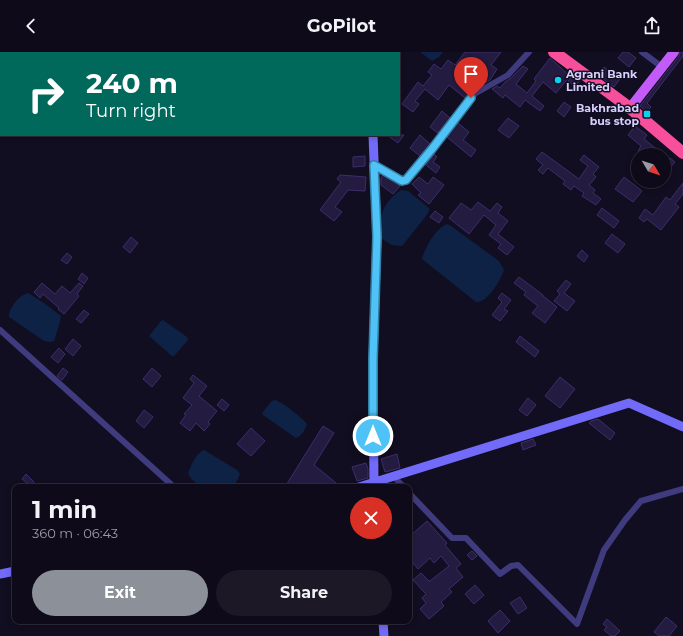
<!DOCTYPE html>
<html lang="en">
<head>
<meta charset="utf-8">
<style>
  :root { --surface:#0e0a19; --page:#1c1826; --text:#f1f3f6; --muted:#9b9aa2; --line:#2e2b38; --accent:#8c9099 }
  body { margin:0; font-family:Montserrat,sans-serif; background:var(--page); color:var(--text); height:100vh; display:flex; flex-direction:column; font-size:15px; white-space:nowrap }
  * { box-sizing:border-box; margin:0 }
  p { font-size:13px; color:var(--muted) }
  .icon { flex:none; width:22px; height:22px; fill:none; stroke:currentColor; stroke-width:2; stroke-linecap:round; stroke-linejoin:round }
  .map { position:relative; flex:1; overflow:hidden }
  .details { position:absolute; left:12px; top:432px; width:400px; height:140px; display:flex; flex-direction:column; background:var(--surface); border-radius:8px; box-shadow:0 2px 6px #0003,0 0 0 1px var(--line) }
  .details>* { flex:none }
  .guide { position:absolute; left:0px; top:0px; width:400px; height:84px; box-shadow:0 2px 6px #0003,0 0 0 1px var(--line); background:#00695c; color:#fff; overflow:hidden }
  .needle { width:26px; rotate:129deg }
  .tools { position:absolute; left:631px; top:96px; display:grid; gap:8px }
  .tools a { display:grid; place-items:center; width:40px; height:40px; border-radius:50%; background:var(--surface); box-shadow:0 2px 6px #0003,0 0 0 1px var(--line); font-size:20px }
  .pin { position:absolute; display:grid; place-items:center; width:34px; height:34px; color:#fff; margin:-41px -17px; border-radius:50% 50% 50% 0; rotate:-45deg; box-shadow:0 0 4px #0007 }
  .pin .icon { rotate:45deg }
  .me { position:absolute; width:44px; margin:-22px; rotate:0deg; stroke-linejoin:round; filter:drop-shadow(0 0 3px #0008) }
  .turn { display:flex; align-items:center; gap:14px; height:84px; padding:0 20px; font-size:18px }
  .turn .icon { width:52px; height:52px; stroke-width:2.5 }
  .turn b { display:block; font-size:28px; line-height:34px }
  .round { display:grid; place-items:center; flex:none; width:42px; height:42px; border-radius:21px; background:var(--page) }
  .headline { display:flex; align-items:center; justify-content:space-between; height:68px; padding:0 20px }
  h1 { font-size:24px; font-weight:700; line-height:30px }
  .action { display:flex; gap:8px; margin-top:auto; padding:8px 20px }
  .action a { flex:1; height:46px; border-radius:24px; background:var(--accent); color:#fff; font-size:16px; font-weight:700; line-height:46px; text-align:center }
  .action a+a { background:var(--page); color:var(--text) }
  header { display:flex; justify-content:space-between; align-items:center; height:52px; padding:0 20px; background:var(--surface); font-size:18px; font-weight:700 }
  .map>svg:first-child { display:block }
  .water { fill:#0e2245 }
  .building { fill:#241b41; stroke:#3c2e6c }
  .lines { fill:none; stroke-linecap:round; stroke-linejoin:round }
  .street { stroke:#3f3b7e; stroke-width:6 }
  .secondary { stroke:#726af9; stroke-width:9 }
  .primary { stroke:#c25bf9; stroke-width:10 }
  .highway { stroke:#f84f9c; stroke-width:12 }
  .route-casing { stroke:#337fa1; stroke-width:10 }
  .route { stroke:#4fc3f7; stroke-width:7 }
  .poi-dot { fill:#09d2f0; stroke:#120e21; stroke-width:1.5 }
  .labels { text-anchor:middle; dominant-baseline:central; stroke-width:3; stroke-linejoin:round; paint-order:stroke }
  .poi-label { font-size:11px; font-weight:bold; fill:#d6cffd; stroke:#120e21; text-anchor:start }
</style>
</head>
<body>
<header><svg class="icon" aria-label="back" viewBox="0 0 24 24"><path d="M15 5l-7 7 7 7"/></svg>GoPilot<svg class="icon" aria-label="share" viewBox="0 0 24 24"><path d="M12 15V3M7 8l5-5 5 5M5 13v7h14v-7"/></svg></header>
<div class="map">
<svg width="683" height="584" viewBox="0 0 683 584">
  <rect width="100%" height="100%" fill="#120e21"/>
  <path class="water" d="M420 0H443L439 5 432 9Z
    M401 138 408 139 430 157 426 164 402 194 392 193 382 187C376 166 384 149 401 138Z
    M447 172 451 174 499 209 504 218C501 227 488 251 476 250L422 207C425 196 435 177 447 172Z
    M28 241 44 251 61 264 60 270 54 289 50 290 44 289 9 265C9 256 19 243 28 241Z
    M163 268 187 285 188 288 174 304H172L149 284 161 269Z
    M274 348C282 349 301 365 307 372 305 378 302 384 296 386L263 363 262 361 271 350Z
    M204 398 237 418 240 422 234 435C219 435 195 439 188 421 192 412 195 402 204 398Z"/>
  <path class="building" d="M465 0H501L491 13 497 17 490 28 475 36 465 46 449 33 438 48 425 37 415 49 419 52 413 60 402 52 418 30 423 34 432 23 428 20 434 12 441 17 448 8 455 13Z
    M623 0H628L636 6 629 15 618 6Z
    M680 0H683V4L647 51 651 55 647 60 640 54 679 4Z
    M550 6 570 24 556 41 543 30 532 44 544 54 540 59 525 48 520 55 505 43 503 46 492 37 497 34 500 36 505 30 511 26 523 14 528 17 516 32 527 41 536 29 534 27Z
    M604 15 620 27 614 35 598 23Z
    M573 23 580 28 575 35 568 29Z
    M564 50 571 55 564 65 557 59Z
    M442 59 450 66 438 81 430 75Z
    M508 66 519 74 509 86 498 78Z
    M458 71 469 80 463 88 476 98 471 105 447 85Z
    M635 74 647 83 644 87 669 107 670 106 675 110 664 123V103H643L638 99 641 94 628 83Z
    M387 83H404L398 91Z
    M420 83 430 92 420 104 410 96Z
    M542 100 579 127 588 114 580 108 584 103 599 115 593 122 596 125 589 133 595 138 593 141 601 147 596 153 582 144 584 141 574 134 571 138 563 132 565 129 548 116 543 122 538 118 543 113 536 107Z
    M434 102 437 105 433 110 440 115 436 121 426 113Z
    M365 104V114L353 115V105Z
    M340 123 366 125 365 139 348 138 335 155 342 160 334 169 320 158 341 130 337 127Z
    M383 123 400 134 393 142 381 133V126Z
    M419 125 428 132 433 125 444 133 429 152 418 143 421 141 412 132Z
    M624 125 642 139 633 150 615 137Z
    M683 131V142L675 152 679 155 661 178 647 167 644 170 639 166 645 157 653 163 666 145 670 148Z
    M478 150 490 159 497 151 502 155 498 161 508 169 498 182 514 195 507 203 498 196 501 192 489 183 496 173 484 163 469 182 449 166 461 151 471 158Z
    M602 156 619 169 614 176 597 163Z
    M435 159 443 165 439 171 430 165Z
    M612 182 625 192 618 201 605 191Z
    M131 185 138 191 130 201 123 195Z
    M582 198 588 204 584 210 577 204Z
    M67 201 72 205 67 212 61 208Z
    M82 221 88 226 84 232 78 227Z
    M519 225 543 243V244L557 255 545 271 532 261 538 254 524 243 526 240 514 231Z
    M566 228 571 232 564 241 575 249 567 259 554 249 560 242 557 239Z
    M42 231 55 242 62 234 70 241 79 231 83 234 77 242 79 244 64 262 58 257 59 256 43 242 40 246 34 240Z
    M502 241 511 248 504 257 508 259 500 269 492 263 502 250 498 246Z
    M84 258 89 262 81 271 76 267Z
    M520 284 539 299 535 305 516 290Z
    M73 287 81 294 73 304 65 297Z
    M59 296 65 302 58 311 51 305Z
    M63 316 68 320 62 328 57 324Z
    M152 316 161 324 152 335 143 327Z
    M193 323 207 334 199 344 217 359 208 370 210 372 204 379 196 371 190 379 180 371 186 363 184 362 192 353 183 346 194 331 190 327Z
    M560 325 575 337 560 356 545 344Z
    M528 346 536 353 527 364 519 358Z
    M222 347 229 353 224 359 217 353Z
    M144 358 153 365 144 376 136 369Z
    M598 367 615 381 610 388 589 371 591 369Z
    M323 374 334 381 314 413 341 435H285Z
    M251 376 265 389 251 404 237 392Z
    M533 387 536 393 523 398 521 391Z
    M397 402 400 416 385 420 381 407Z
    M366 411 368 417V426L357 429 352 415Z
    M26 422 34 430 31 434 22 427Z
    M427 469 447 491 445 493 461 512 456 516 463 525 449 537 452 540 441 550 444 554 429 567 420 557 426 551 422 546 426 542 413 528 421 521 429 529H430L449 514 441 504 434 511 430 506 418 517 409 506V485Z
    M472 499 477 504 472 508 467 503Z
    M475 533 484 543 474 552 465 542Z
    M520 545 527 556 518 562 510 551Z
    M500 558 510 569 498 581 488 569Z
    M666 565 677 574 669 584H659L654 580Z
    M607 567 620 579 615 584H611L604 578 607 575 603 572Z"/>
  <g class="lines">
    <path class="street" d="M642 0 662 15
      M374 113 402 129 406 128 432 97 471 46 476 41 508 23 529 0
      M0 278 174 435
      M393 424 404 435
      M409 441 452 486H466L500 522 511 514 518 513 577 572 604 498 625 468 641 449 683 437"/>
    <path class="secondary" d="M370 0V1
      M373 83 377 185 373 307 374 435
      M359 435 629 351 683 375
      M0 522 15 519
      M383 569 384 584"/>
    <path class="primary" d="M630 56 674 0"/>
    <path class="highway" d="M554 0 630 56 683 101"/>
  </g>
  <g class="lines">
    <g class="route-casing">
      <path id="route" d="M373 384V308L377 185 374 113 402 129 406 128 432 97 471 46"/>
    </g>
    <use href="#route" class="route"/>
  </g>
  <g class="poi-dot">
    <circle cx="558" cy="28" r="4"/>
    <rect x="643" y="58" width="8" height="8" rx="2"/>
  </g>
  <g class="labels">
    <g class="poi-label">
      <text x="566" y="22">Agrani Bank<tspan x="566" dy="13">Limited</tspan></text>
      <text x="639" y="56" text-anchor="end">Bakhrabad<tspan x="639" dy="13">bus stop</tspan></text>
    </g>
  </g>
</svg>
<div class="tools">
<a><svg class="needle" viewBox="-14 -14 28 28"><path d="M0-13l5 13h-10z" fill="#e53935"/><path d="M0 13l5-13h-10z" fill="#9b9aa2"/></svg></a>
</div>
<div class="pin" style="left:471px;top:46px;background:#d93025"><svg class="icon" aria-label="arrive" viewBox="0 0 24 24"><path d="M6 21V4h12l-3 4 3 4H6"/></svg></div>
<svg class="me" style="left:373px;top:384px" viewBox="-20 -20 40 40"><circle r="17" fill="#4fc3f7" stroke="#fff" stroke-width="3"/><path d="M0-11L8 9 0 5-8 9z" fill="#fff"/></svg>
<div class="guide">
<div class="turn"><svg class="icon" aria-label="right" viewBox="0 0 24 24"><path d="M7 20v-9h11M14 6l5 5-5 5"/></svg><div><b>240 m</b>Turn right</div></div>
</div>
<section class="details">
<div class="headline"><div><h1>1 min</h1><p>360 m · 06:43</p></div><a class="round" style="background:#d93025;color:#fff"><svg class="icon" aria-label="close" viewBox="0 0 24 24"><path d="M6 6l12 12M18 6L6 18"/></svg></a></div>
<div class="action"><a>Exit</a><a>Share</a></div>
</section>
</div>
</body>
</html>
